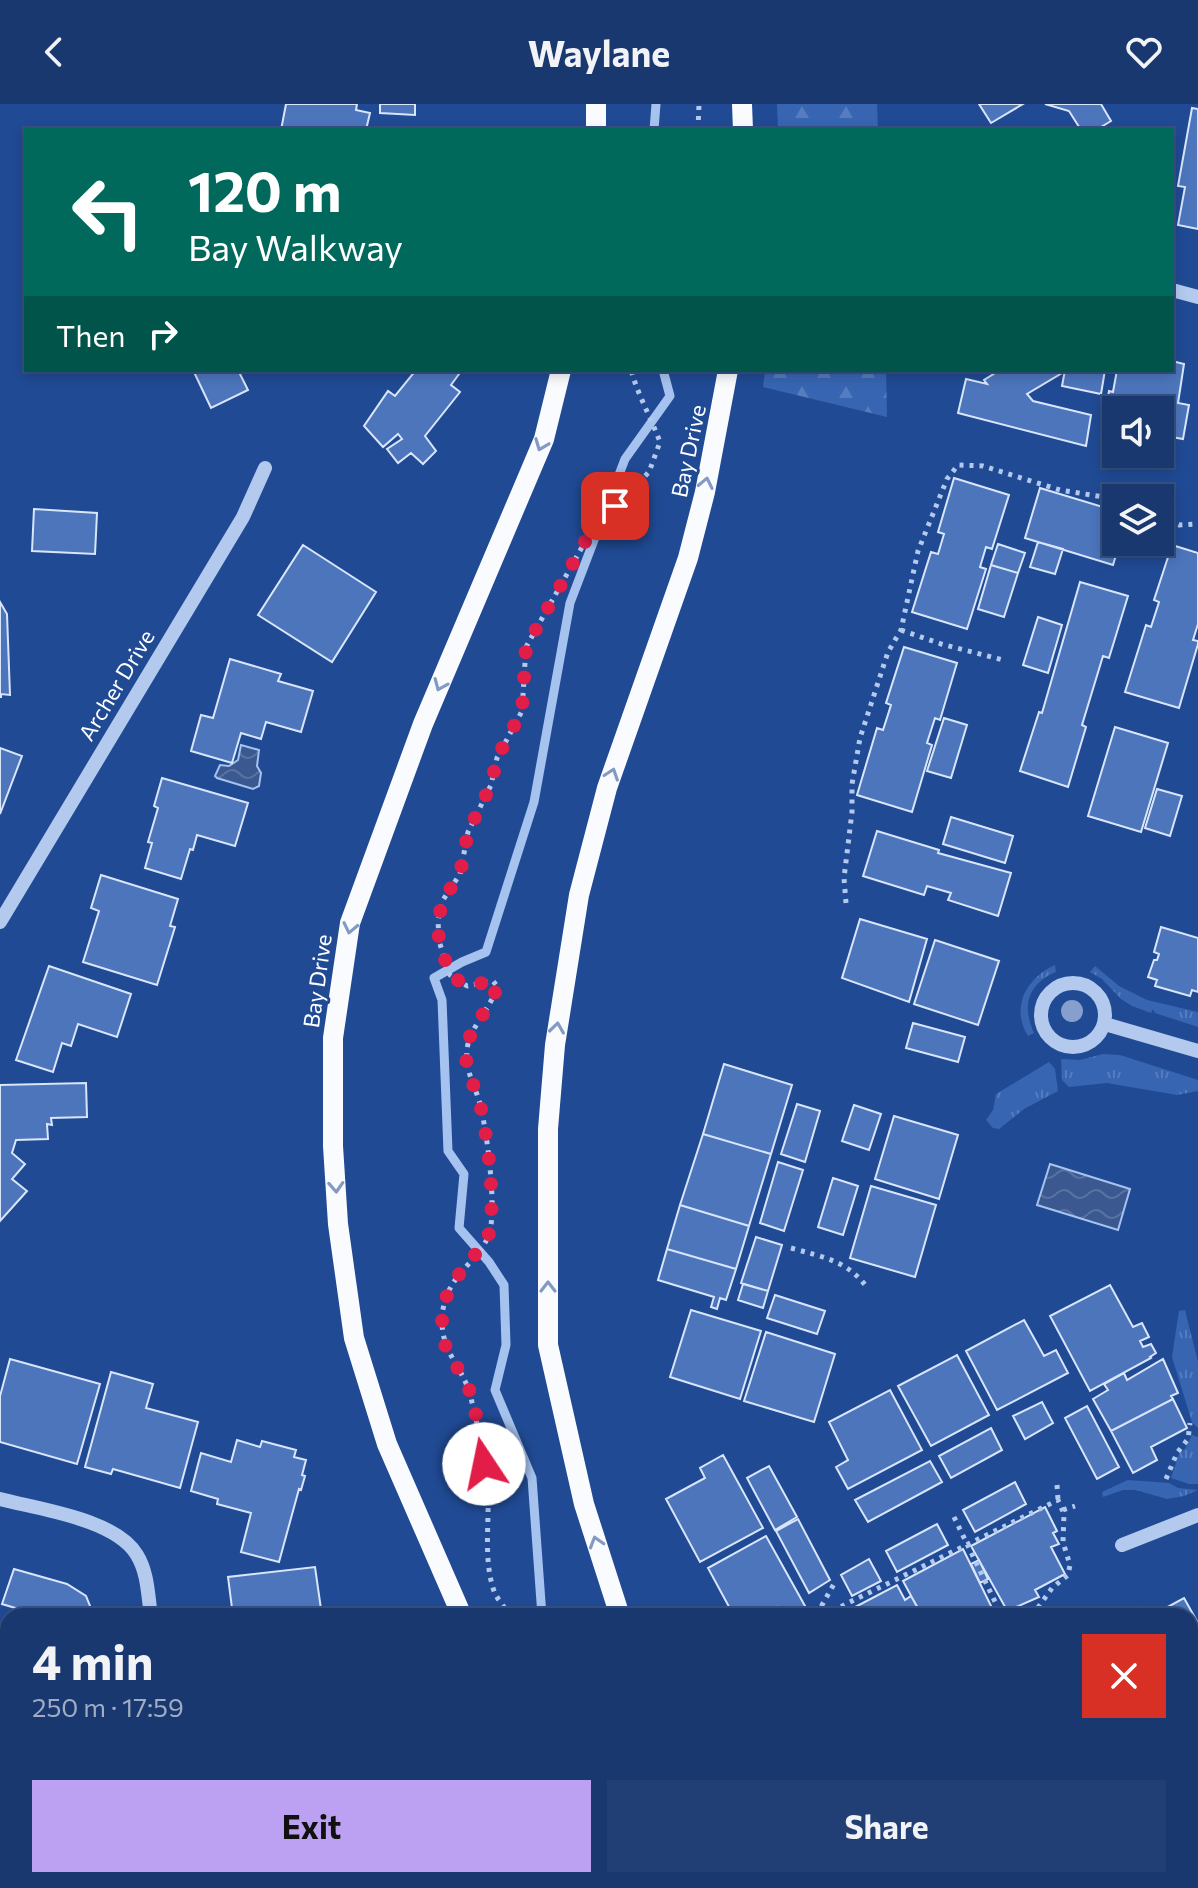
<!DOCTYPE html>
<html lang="en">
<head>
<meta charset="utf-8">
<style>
  :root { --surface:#18386f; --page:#213f74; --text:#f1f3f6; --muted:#9facc3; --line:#365282; --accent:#bca0f2 }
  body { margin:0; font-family:Commissioner,sans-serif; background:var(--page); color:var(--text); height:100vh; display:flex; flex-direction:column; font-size:30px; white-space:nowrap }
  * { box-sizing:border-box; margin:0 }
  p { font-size:26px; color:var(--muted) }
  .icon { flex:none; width:44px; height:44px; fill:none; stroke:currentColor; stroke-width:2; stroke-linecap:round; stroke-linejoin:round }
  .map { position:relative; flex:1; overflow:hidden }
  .panel { position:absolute; left:0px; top:1504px; width:1198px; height:280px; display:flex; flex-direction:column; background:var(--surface); border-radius:24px 24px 0 0; box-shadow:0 4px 12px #0003,0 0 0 2px var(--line) }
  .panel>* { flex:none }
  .hud { position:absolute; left:24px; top:24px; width:1150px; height:244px; border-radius:0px; box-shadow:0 4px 12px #0003,0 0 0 2px var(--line); background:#00695c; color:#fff; overflow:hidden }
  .fabs { position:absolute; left:1102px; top:292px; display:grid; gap:16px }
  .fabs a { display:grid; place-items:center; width:72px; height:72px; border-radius:0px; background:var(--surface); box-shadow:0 4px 12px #0003,0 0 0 2px var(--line); font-size:40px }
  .pin { position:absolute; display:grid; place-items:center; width:68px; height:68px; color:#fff; margin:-34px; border-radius:16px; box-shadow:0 4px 12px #0006 }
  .me { position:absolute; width:88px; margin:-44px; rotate:349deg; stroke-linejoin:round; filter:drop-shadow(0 0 6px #0008) }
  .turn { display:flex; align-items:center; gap:28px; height:168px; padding:0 32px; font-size:36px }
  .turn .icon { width:104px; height:104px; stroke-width:2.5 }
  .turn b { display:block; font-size:56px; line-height:68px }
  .then { display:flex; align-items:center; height:76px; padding:0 32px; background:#0003; gap:16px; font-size:30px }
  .round { display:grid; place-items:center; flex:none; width:84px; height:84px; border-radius:0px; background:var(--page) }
  .headline { display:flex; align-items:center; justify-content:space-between; height:136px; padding:0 32px }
  h1 { font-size:48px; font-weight:700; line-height:60px }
  .primary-button { display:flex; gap:16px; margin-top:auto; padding:16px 32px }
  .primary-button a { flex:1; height:92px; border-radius:0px; background:var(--accent); color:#111; font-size:32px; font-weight:700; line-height:92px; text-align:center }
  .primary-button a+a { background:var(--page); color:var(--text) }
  header { display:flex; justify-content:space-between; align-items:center; height:104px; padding:0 32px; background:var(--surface); font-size:36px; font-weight:700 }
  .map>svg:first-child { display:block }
  .grass { fill:url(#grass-tufts) }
  .forest { fill:url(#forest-firs) }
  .water { fill:url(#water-waves); stroke:#a6c3ef; stroke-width:2 }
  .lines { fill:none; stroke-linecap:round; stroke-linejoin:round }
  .stream { stroke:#a6c3ef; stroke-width:9 }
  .building { fill:#4c75bc; stroke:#d9e5fa; stroke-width:2 }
  .path { stroke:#b3c9ee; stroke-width:5; stroke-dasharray:4 6; stroke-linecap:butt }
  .minor { stroke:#b3c9ee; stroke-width:14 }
  .major { stroke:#fafbff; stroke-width:20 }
  .tree { fill:#869fcc }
  .oneway { stroke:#829ac4 }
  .route { stroke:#e11d48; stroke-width:14; stroke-dasharray:0 25.2 }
  .labels { text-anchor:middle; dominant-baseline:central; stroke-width:6; stroke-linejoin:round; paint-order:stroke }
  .street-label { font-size:22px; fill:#fff; stroke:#204a94 }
</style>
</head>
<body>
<header><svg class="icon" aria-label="back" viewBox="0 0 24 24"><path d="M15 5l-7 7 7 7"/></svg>Waylane<svg class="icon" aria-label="heart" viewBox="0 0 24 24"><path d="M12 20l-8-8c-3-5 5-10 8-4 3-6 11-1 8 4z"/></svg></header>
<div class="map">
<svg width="1198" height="1784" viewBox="0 0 1198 1784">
  <defs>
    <pattern id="grass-tufts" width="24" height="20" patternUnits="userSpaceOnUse" patternTransform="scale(2)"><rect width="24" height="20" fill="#3765b2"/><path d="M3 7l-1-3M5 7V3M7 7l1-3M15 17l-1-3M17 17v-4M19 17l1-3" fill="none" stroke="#557cbe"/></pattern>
    <pattern id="forest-firs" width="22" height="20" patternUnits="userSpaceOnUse" patternTransform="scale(2)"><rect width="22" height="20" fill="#3765b2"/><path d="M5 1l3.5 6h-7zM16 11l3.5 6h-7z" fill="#557cbe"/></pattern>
    <pattern id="water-waves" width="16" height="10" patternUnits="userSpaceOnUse" patternTransform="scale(2)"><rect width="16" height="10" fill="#3b5990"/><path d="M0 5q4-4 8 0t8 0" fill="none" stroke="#5872a1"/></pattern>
  </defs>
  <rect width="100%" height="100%" fill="#204a94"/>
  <path class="grass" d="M1055 861 1056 868C1027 880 1022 903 1034 929L1028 932C1010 904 1027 873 1055 861Z
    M1095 862 1119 882 1147 896 1198 908V923L1155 909 1153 905 1151 909 1132 902 1121 895 1102 875 1090 868Z
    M1103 950 1120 951 1198 976V987L1177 991 1107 979 1069 983 1062 976 1061 955 1080 956Z
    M1049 958 1055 965 1058 987 1024 1005 999 1025 993 1024 986 1016 993 1006 996 990Z
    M1185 1206 1198 1258V1324L1192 1318 1172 1253 1179 1207Z
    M1192 1331 1198 1333V1380H1189L1171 1374 1179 1350 1185 1345Z
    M1128 1376 1169 1379 1178 1384 1198 1386 1184 1392 1167 1395 1136 1386H1123L1103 1393 1102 1388Z"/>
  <path class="forest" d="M777 0H877L878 26H778Z
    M765 266H886L887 313 763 283Z"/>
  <path class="water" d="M241 641 259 646 257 662 261 669 259 682 253 685 217 674 215 672 220 661 229 662 238 656Z
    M1050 1060 1130 1085 1118 1126 1037 1101Z
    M8 1705V1734L1 1739 0 1710Z"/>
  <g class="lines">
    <path class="stream" d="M654 26 656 0
      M542 1512 532 1374 495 1286 506 1241 504 1181 489 1158 459 1124 464 1070 448 1047 442 896 434 874 462 858 486 848 534 698 570 499 625 355 670 292 663 266
      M648 1776 652 1784"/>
  </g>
  <path class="building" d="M286 0H357L356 6 370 9 366 26H281Z
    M380 0H415V11L380 9Z
    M979 0H1023L991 19Z
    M1045 0H1101L1111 17 1096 26H1081L1069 7Z
    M1192 4 1198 5V125L1178 121 1185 83 1178 82Z
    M1172 257 1184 260 1178 299 1189 301 1183 335 1160 331V306H1116V337L1101 334 1109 287 1113 288 1117 266H1172Z
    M193 266H238L248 286 211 304Z
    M416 266H462L451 281 460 288 425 332 436 347 423 360 411 349 398 359 387 345 402 335 398 330 383 343 364 322 388 287 395 292Z
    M1000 266H1061L1062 269 1027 290 1033 297 1091 311 1086 342 958 309 966 275 987 280 984 276Z
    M1065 266H1105L1101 290 1062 282Z
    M954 374 1009 391 992 445 986 443 980 463 986 465 967 525 912 508 931 448 938 450 944 430 938 428Z
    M1040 384 1116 407V438H1120L1113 461 1025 434Z
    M34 405 97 409 95 450 32 447Z
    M1038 438 1063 445 1055 470 1030 463Z
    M998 440 1025 449 1018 469 991 461Z
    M303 441 376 488 332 558 258 511Z
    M1172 441 1198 449V520L1193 536 1198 537V540L1179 604 1125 588 1146 521 1151 523 1159 498 1154 496Z
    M991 461 1018 469 1004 513 978 505Z
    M1080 478 1128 492 1109 554 1103 552 1082 621 1086 623 1068 683 1020 667 1039 608 1042 609Z
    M0 498 7 510 10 591 1 590V593H0Z
    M1038 513 1062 521 1048 569 1023 561Z
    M904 543 957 559 940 616 935 614 927 639 932 641 912 708 857 691 877 624 883 626 891 601 886 599Z
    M230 555 281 570 278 577 313 587 301 628 266 618 261 635 241 629 232 659 191 647 201 611 213 614Z
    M944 614 967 621 951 674 927 667Z
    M1115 623 1168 639 1141 728 1088 712Z
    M0 644 22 652 0 710Z
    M162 674 248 699 235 742 197 731 193 746 190 745 181 775 145 764 152 739 148 738 158 704 154 702Z
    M1157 685 1182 692 1170 732 1145 724Z
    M951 713 1013 732 1005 759 943 740Z
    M877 727 939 746 938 749 1011 769 998 812 948 796 951 789 927 782 924 791 863 772Z
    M101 771 178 795 170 822 175 823 157 881 83 858 99 807 91 804Z
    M860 815 927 835 909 898 842 874Z
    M1161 823 1198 834V888L1192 886 1190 892 1155 882 1157 876 1148 873 1154 856H1157L1159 850 1154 848Z
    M935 836 999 857 978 921 914 900Z
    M49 862 131 890 117 933 78 920 71 942 62 939 53 968 16 956Z
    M913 919 965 933 958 958 906 944Z
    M724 960 792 981 771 1050 703 1030Z
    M86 979 87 1013 51 1014 52 1021 47 1020 48 1035 16 1036 12 1049 25 1060 12 1075 27 1087 0 1117V981Z
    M797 1000 820 1007 805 1058 781 1050Z
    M854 1001 881 1010 869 1046 842 1037Z
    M894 1012 958 1031 939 1095 875 1075Z
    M703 1030 771 1050 749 1122 680 1101Z
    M778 1058 803 1066 784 1127 760 1119Z
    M833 1074 858 1082 843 1131 818 1123Z
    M871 1082 936 1101 915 1173 850 1154Z
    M680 1101 749 1122 736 1165 667 1145Z
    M756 1133 782 1141 768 1187 741 1179Z
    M667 1145 736 1165 726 1196 720 1194 717 1205 711 1203 714 1193 658 1176Z
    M743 1180 768 1187 763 1204 738 1196Z
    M1110 1181 1133 1223 1142 1219 1149 1233 1140 1237 1143 1243 1151 1240 1156 1249 1150 1253 1151 1254 1090 1287 1050 1212Z
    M775 1191 825 1207 817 1230 767 1214Z
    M691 1206 761 1227 740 1295 670 1273Z
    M1024 1216 1044 1252 1056 1246 1068 1269 997 1306 966 1247Z
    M766 1228 835 1250 814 1318 744 1297Z
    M957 1251 989 1311 931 1342 898 1282Z
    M10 1255 100 1280 77 1360 0 1338V1292Z
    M1163 1255 1178 1289 1171 1292 1173 1295 1111 1327 1093 1295 1108 1286 1104 1280 1124 1269 1127 1276Z
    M111 1268 153 1280 146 1304 198 1318 180 1384 113 1365 111 1370 85 1363Z
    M890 1286 922 1346 848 1385 836 1363 848 1356 829 1318Z
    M1173 1295 1187 1324 1151 1343 1157 1356 1133 1369 1111 1327Z
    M1042 1298 1053 1319 1025 1335 1013 1312Z
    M1087 1302 1119 1363 1097 1375 1065 1314Z
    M991 1324 1002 1346 951 1374 939 1352Z
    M237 1336 260 1343 262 1337 296 1346 294 1353 306 1356 302 1371 305 1372 301 1386 299 1385 279 1458 241 1448 251 1409 217 1400 218 1395 191 1387 201 1349 231 1358Z
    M723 1351 763 1424 700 1458 666 1395 705 1374 700 1364Z
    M930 1357 942 1378 868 1418 855 1396Z
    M769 1362 797 1413 775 1426 747 1374Z
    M1015 1378 1026 1400 975 1428 963 1406Z
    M1045 1403 1057 1427 1053 1429 1059 1440 1051 1443 1065 1470 1035 1486 1039 1493 1016 1503 1018 1505 1009 1510 971 1442Z
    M798 1415 830 1476 809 1489 776 1427Z
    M937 1420 948 1441 897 1468 886 1447Z
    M766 1432 805 1502 788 1512H781L777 1503 761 1512H734L708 1464Z
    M963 1445 996 1512H922L903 1477Z
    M869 1455 881 1477 852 1492 841 1471Z
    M979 1456 988 1475 980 1479 971 1460Z
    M315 1463 322 1512H275L274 1507 233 1512 228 1473Z
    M14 1465 67 1480 86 1492 94 1512H31L32 1509 2 1500Z
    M897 1481 905 1496 911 1492 922 1511 838 1512Z
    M1184 1494 1198 1519V1565L1190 1569V1512H1151Z
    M1140 1503 1145 1512H1124Z
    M1198 1575V1668L1190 1654V1579Z
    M245 1776H337V1778L322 1780 323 1784H246Z
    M803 1776H879L884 1784H807Z
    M958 1776H1052L1056 1784H963Z
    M1060 1776H1087L1072 1784H1065Z"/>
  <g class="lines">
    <path class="path" d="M698 26 699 0
      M1160 413 1179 421 1198 420
      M901 526 941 540 1003 556
      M846 799 844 774 852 708V680L860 634 888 548 901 526 918 447 947 375 958 361 983 362 1060 386 1116 395
      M791 1144C823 1153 849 1157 868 1185
      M457 1345 481 1340
      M1166 1375 1177 1349 1188 1335 1190 1319
      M1057 1381 1058 1396
      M1063 1406 1075 1402
      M954 1413 1002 1512
      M822 1506H835L846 1500 1058 1396 1064 1410 1063 1438 1070 1461 1068 1471 1052 1484 1032 1512
      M511 1512C505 1504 497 1495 494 1487 482 1452 491 1413 487 1377 485 1349 477 1321 471 1294 464 1264 441 1249 442 1215 444 1166 486 1158 491 1121 495 1092 487 1028 480 1000 475 981 465 967 467 947 468 924 492 904 497 882L493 877 467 882 450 871 439 837 438 816 443 796 460 770 468 728 491 681 497 654 522 607 526 543 590 429 649 368 660 338C651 314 638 291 631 266
      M821 1512 822 1501 834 1480
      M1190 1574 1198 1569
      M883 1776 887 1784
      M630 1784 635 1776"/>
    <path class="minor" d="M1172 186 1198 193
      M0 818 243 413 265 364
      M1041 911a32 32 0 1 1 64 0a32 32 0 1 1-64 0Z
      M1105 920 1198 947
      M0 1395C38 1405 116 1415 137 1451 148 1469 148 1492 151 1512
      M1122 1441 1198 1411
      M183 1776 184 1784
      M1174 1784 1188 1776"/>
    <path class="major" d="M742 0 743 26
      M596 26V0
      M462 1512 387 1340 354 1234 338 1120 333 1042V934L350 819 423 620 544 335 561 266
      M620 1512 584 1400 548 1241V1025L555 941 579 791 607 684 688 454 705 388 728 266
      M595 1776 599 1784
      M714 1776 718 1784"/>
  </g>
  <circle class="tree" cx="1072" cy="907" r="11"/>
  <defs><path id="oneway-chevron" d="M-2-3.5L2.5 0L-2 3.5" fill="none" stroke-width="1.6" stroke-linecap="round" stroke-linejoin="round" transform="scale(2)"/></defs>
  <g class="oneway">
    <use href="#oneway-chevron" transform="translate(541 341) rotate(111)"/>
    <use href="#oneway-chevron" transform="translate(706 379) rotate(-78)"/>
    <use href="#oneway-chevron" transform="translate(440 581) rotate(113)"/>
    <use href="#oneway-chevron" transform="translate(612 670) rotate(-71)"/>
    <use href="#oneway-chevron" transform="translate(350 824) rotate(102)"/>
    <use href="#oneway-chevron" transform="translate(557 924) rotate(-82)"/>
    <use href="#oneway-chevron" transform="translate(336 1083) rotate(87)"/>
    <use href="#oneway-chevron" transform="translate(548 1183) rotate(-90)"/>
    <use href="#oneway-chevron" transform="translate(596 1438) rotate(-107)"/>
  </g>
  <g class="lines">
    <path class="route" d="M484 1360C481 1336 477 1311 470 1288 463 1267 444 1251 442 1227 441 1192 452 1178 474 1152 479 1146 486 1140 488 1133 497 1104 487 1029 480 1000 475 981 465 967 466 947 468 924 492 904 497 882L493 877 467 882 450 871 439 837 438 816 443 796 460 770 468 728 491 681 497 654 522 607 526 543 590 429 615 402"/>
  </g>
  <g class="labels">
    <g class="street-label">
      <text transform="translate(688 347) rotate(-78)">Bay Drive</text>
      <text transform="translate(116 581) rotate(-59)">Archer Drive</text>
      <text transform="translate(317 877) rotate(-82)">Bay Drive</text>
    </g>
  </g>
</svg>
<div class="fabs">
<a><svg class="icon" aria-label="sound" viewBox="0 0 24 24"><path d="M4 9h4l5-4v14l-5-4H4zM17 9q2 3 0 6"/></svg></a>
<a><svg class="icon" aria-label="layers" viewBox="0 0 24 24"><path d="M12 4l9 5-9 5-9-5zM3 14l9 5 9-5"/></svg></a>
</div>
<div class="pin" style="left:615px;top:402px;background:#d93025"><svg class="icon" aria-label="arrive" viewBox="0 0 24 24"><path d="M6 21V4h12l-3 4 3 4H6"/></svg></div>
<svg class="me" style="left:484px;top:1360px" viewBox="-20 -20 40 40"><circle r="19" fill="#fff"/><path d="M0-13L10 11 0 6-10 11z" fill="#e11d48"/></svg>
<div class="hud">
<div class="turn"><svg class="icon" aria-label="left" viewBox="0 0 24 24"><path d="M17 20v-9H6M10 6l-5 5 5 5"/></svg><div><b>120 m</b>Bay Walkway</div></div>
<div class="then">Then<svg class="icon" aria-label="right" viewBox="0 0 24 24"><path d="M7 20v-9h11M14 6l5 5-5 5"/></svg></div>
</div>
<section class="panel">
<div class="headline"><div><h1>4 min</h1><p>250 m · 17:59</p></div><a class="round" style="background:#d93025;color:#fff"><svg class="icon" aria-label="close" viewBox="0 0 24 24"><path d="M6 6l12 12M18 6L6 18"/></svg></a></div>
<div class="primary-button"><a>Exit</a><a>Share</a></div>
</section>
</div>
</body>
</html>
